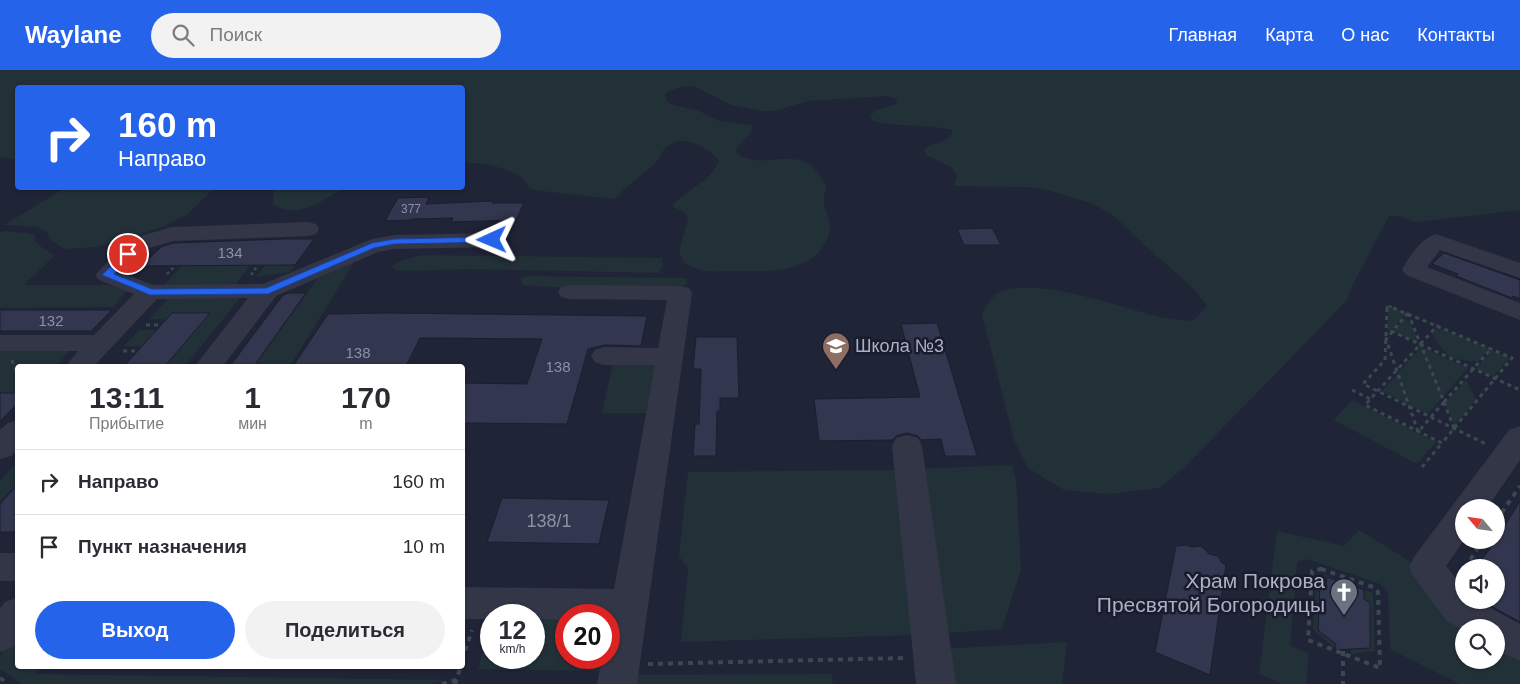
<!DOCTYPE html>
<html lang="ru">
<head>
<meta charset="utf-8">
<style>
  :root { --surface:#fff; --page:#f2f2f3; --text:#2b2b33; --muted:#7c7c81; --line:#e1e1e2; --accent:#2563eb }
  body { margin:0; font-family:Arial,sans-serif; background:var(--page); color:var(--text); height:100vh; display:flex; flex-direction:column; font-size:19px; white-space:nowrap }
  * { box-sizing:border-box; margin:0 }
  p { font-size:16px; color:var(--muted) }
  .icon { flex:none; width:28px; height:28px; fill:none; stroke:currentColor; stroke-width:2; stroke-linecap:round; stroke-linejoin:round }
  .map { position:relative; flex:1; overflow:hidden }
  .sheet { position:absolute; left:15px; top:294px; width:450px; height:305px; display:flex; flex-direction:column; background:var(--surface); border-radius:5px; box-shadow:0 1px 4px #0004 }
  .sheet>* { flex:none }
  .top-card { position:absolute; left:15px; top:15px; width:450px; height:105px; border-radius:5px; box-shadow:0 1px 4px #0004; background:#2563eb; color:#fff; overflow:hidden }
  .needle { width:32px; rotate:299deg }
  .buttons { position:absolute; left:1455px; top:429px; display:grid; gap:10px }
  .buttons a { display:grid; place-items:center; width:50px; height:50px; border-radius:50%; background:var(--surface); box-shadow:0 1px 4px #0004; font-size:25px }
  .speed { position:absolute; left:480px; top:534px; display:flex; gap:10px; font-size:25px; font-weight:700; text-align:center }
  .speed>* { display:grid; place-content:center; width:65px; height:65px; border-radius:50%; background:var(--surface); box-shadow:0 1px 4px #0004; line-height:1 }
  .speed small { font-size:12px; font-weight:400 }
  .speed .limit { border:8px solid #d22; background:#fff; color:#111 }
  .pin { position:absolute; display:grid; place-items:center; width:42px; height:42px; color:#fff; margin:-21px; border:2px solid #fff; border-radius:50%; box-shadow:0 1px 5px #0007 }
  .me { position:absolute; width:55px; margin:-28px; rotate:269deg; stroke-linejoin:round; filter:drop-shadow(0 0 4px #0008) }
  .turn { display:flex; align-items:center; gap:18px; height:105px; padding:0 20px; font-size:22px }
  .turn .icon { width:65px; height:65px; stroke-width:2.5 }
  .turn b { display:block; font-size:35px; line-height:42px }
  .eta { display:flex; justify-content:space-evenly; align-items:center; height:85px; text-align:center }
  .eta b { font-size:30px; font-weight:800; line-height:35px }
  .cta { display:flex; gap:10px; margin-top:auto; padding:10px 20px }
  .cta a { flex:1; height:58px; border-radius:30px; background:var(--accent); color:#fff; font-size:20px; font-weight:800; line-height:58px; text-align:center }
  .cta a+a { background:var(--page); color:var(--text) }
  ul { padding:0; list-style:none }
  li { display:flex; align-items:center; gap:15px; height:65px; padding:0 20px; border-top:1px solid var(--line) }
  li div { flex:1 }
  li b { display:block; font-size:19px }
  li em { font-style:normal }
  header { display:flex; align-items:center; gap:30px; box-sizing:border-box; height:70px; padding:0 25px; background:var(--accent); color:#fff }
  header strong { font-size:24px }
  nav { display:flex; gap:28px; margin-inline-start:auto; font-size:18px }
  .search { width:350px; height:45px; background:var(--page); display:flex; align-items:center; gap:12px; box-sizing:border-box; padding:0 18px; border-radius:28px; color:var(--muted); font-size:19px }
  .map>svg:first-child { display:block }
  .green { fill:#223038 }
  .building { fill:#32364e; stroke:#1b1e2e }
  .lines { fill:none; stroke-linecap:round; stroke-linejoin:round }
  .path-far2 { stroke:#3a4950; stroke-width:2.5; stroke-dasharray:3 3; stroke-linecap:butt }
  .path-far1 { stroke:#3a4950; stroke-width:3; stroke-dasharray:4 4; stroke-linecap:butt }
  .path { stroke:#3a4950; stroke-width:4; stroke-dasharray:5 5; stroke-linecap:butt }
  .minor { fill:#333647; fill-rule:evenodd }
  .route { fill:#2563eb; stroke:#184099 }
  .labels { text-anchor:middle; dominant-baseline:central; stroke-width:5; stroke-linejoin:round; paint-order:stroke }
  .far-number-label { font-size:12px; fill:#8c90a4 }
  .number-label { font-size:15px; fill:#8c90a4 }
  .poi-label { font-size:18px; fill:#adb0c4; stroke:#191c2c; text-anchor:start }
  .near-number-label { font-size:18px; fill:#8c90a4 }
  .near-poi-label { font-size:21px; fill:#adb0c4; stroke:#191c2c; text-anchor:end }
</style>
</head>
<body>
<header>
<strong>Waylane</strong>
<div class="search"><svg class="icon" aria-label="search" viewBox="0 0 24 24"><circle cx="10" cy="10" r="6"/><path d="M15 15l6 6"/></svg>Поиск</div>
<nav><a>Главная</a><a>Карта</a><a>О нас</a><a>Контакты</a></nav>
</header>
<div class="map">
<svg width="1520" height="614" viewBox="0 0 1520 614">
  <rect width="100%" height="100%" fill="#202437"/>
  <path class="green" d="M0 0H1520V140L1416 152 1397 146H1389L1349 222 1348 229 1184 398 1159 418 1109 424 1064 420 1028 398 1014 370 982 244C986 236 992 225 1002 221 1039 208 1117 236 1155 246 1167 249 1181 250 1193 251L1207 236 1194 219 1150 180 1113 145 1091 133 1044 119 1025 117 954 116 957 105 951 97 926 85 924 80C932 72 947 73 953 62L952 60C925 53 898 58 872 51L870 46 875 41 896 34 897 29 888 26 809 31 774 41H761L731 35 694 16H685L668 21 665 25 667 32 673 35 697 40 719 51 753 55C752 68 740 70 735 81 754 101 785 81 807 93 815 97 822 109 827 117 816 138 836 146 828 167 814 203 770 202 739 201 727 201 715 202 704 201 697 200 690 195 683 192L679 181 688 149 684 142 672 136C686 119 712 112 719 90 703 76 681 60 663 81 660 86 659 90 654 94 641 106 627 116 614 129L533 120C526 116 528 114 523 109 512 97 477 93 463 92L462 18H18L17 90 0 87Z
    M65 118H214L188 144 162 157 127 169 96 177 65 179 49 169 47 162 37 157 4 155Z
    M274 118H344C322 130 298 151 273 134Z
    M3 161 27 163 35 165V172L54 186 24 215H124L131 217 113 237 0 238V163Z
    M422 185 662 188 663 197 658 203 470 199 404 201 395 200 392 196 400 191Z
    M355 191 290 296H254L318 208Z
    M251 195 235 215H164L182 196Z
    M265 195H295L290 202 256 207Z
    M526 206 686 208 687 214 680 218H566L523 215 521 209Z
    M170 227H241L185 296H165L209 243H172L166 249H149Z
    M1388 236 1406 243 1391 261 1387 259Z
    M1405 248 1413 257 1419 273 1394 262Z
    M1438 257 1489 279 1478 292C1447 288 1449 290 1432 264Z
    M139 260H156L142 276H124Z
    M0 276 70 280 57 296H18L17 323H0Z
    M1421 277 1468 298 1428 344 1382 321Z
    M1492 280 1509 288 1493 307 1476 299Z
    M613 293 658 294 649 343H602Z
    M1466 310 1476 329 1455 356 1445 333Z
    M1352 330 1436 372 1417 394 1334 350Z
    M17 392V414L0 432V411Z
    M1012 395 1016 409 1021 499 1002 559 935 564 916 399Z
    M901 400 917 565 681 572 688 499 679 486 688 402Z
    M1359 460 1411 492 1464 558V590H1496V574L1520 589V614H1460L1390 579 1388 524 1380 514 1307 489 1298 492 1297 496 1290 576 1309 583 1306 614H1283L1259 604 1277 461 1344 476Z
    M1318 505H1327L1373 523 1375 581 1351 584V579L1370 578V533L1364 529 1363 520 1329 507 1327 509 1326 516H1320L1318 559 1336 574 1335 578 1314 561 1313 559 1316 508Z
    M534 545H566V588H609V549L613 553 610 601 478 599 491 552V588H534Z
    M17 571 18 596H40L35 604 446 610 432 614H22L0 599C0 582 1 578 17 571Z
    M1067 572 1062 614H943L939 579Z
    M832 604 833 614H630L631 605Z"/>
  <path class="building" d="M429 127 426 134 493 131 492 133H524L516 150 451 152 453 148 412 149 411 150 385 151 398 128Z
    M992 158 1001 175H964L957 159Z
    M285 169H314L295 195 141 196 161 177 173 173Z
    M1444 183 1520 210V229L1513 226 1512 228 1456 206 1458 204 1432 194Z
    M288 223H306L254 296H230L283 225Z
    M0 240H112L91 261H0Z
    M172 243H210L165 296H124Z
    M328 244 387 243 647 246 641 276 604 275 588 279 567 354 462 353V313L527 314 542 269 420 268 406 296H293Z
    M937 253 977 386H945L941 369 921 370 918 366 907 363 896 366 893 370 819 371 814 329 920 327 901 254Z
    M696 267H737L739 328H720V341H717L716 386H693L695 354H699L701 299H693Z
    M0 323H18V333L0 351Z
    M18 414V462H0V434Z
    M502 428 609 430 599 474 487 472Z
    M1520 431V552L1480 530H1496V498H1476L1496 470Z
    M1187 475 1191 477 1201 476 1209 484 1218 486 1222 493 1226 495 1210 605 1155 582 1176 476Z
    M1327 507 1364 520V529L1370 533V578L1335 580 1336 574 1318 560 1320 516H1326Z"/>
  <g class="lines">
    <path class="path-far2" d="M167 204 175 196
      M251 205 258 195
      M1387 239V235L1396 239"/>
    <path class="path-far1" d="M1387 238 1385 290 1363 314 1486 374
      M1393 238 1437 256
      M1408 243 1444 332 1418 362 1386 269Z
      M146 255H160
      M1437 256 1512 288 1442 373 1365 335Z
      M1391 261 1520 320
      M123 281H137
      M12 290 18 306
      M1352 320 1370 329
      M1444 332 1454 358
      M1444 332 1491 279
      M1422 397 1442 373"/>
    <path class="path" d="M1496 451 1520 416
      M1465 498 1483 470
      M1321 499 1373 517 1378 522 1380 598 1308 570 1312 501Z
      M1343 581V614
      M462 590 472 560
      M648 594 904 588
      M0 608 8 614
      M442 614 456 610
      M455 614 461 596"/>
    <path class="minor" d="M308 152 316 154 319 159 316 164 308 166 173 171 146 179 122 203 153 215 263 214 372 169 394 165 492 163 500 165 503 170 500 175 492 177 394 179 378 182 276 226 223 296H195L248 228 157 229 94 296H66L78 281H0V265H94L134 224 99 210 95 205 130 169 172 157Z
      M1436 164 1520 193V208L1440 180 1427 197 1520 233V250L1406 205 1402 200C1408 187 1422 168 1436 164Z
      M570 215 680 216 689 218 692 223 637 614H597L602 588H609V545H566V550L534 549V545H491V549H462V517L614 519 655 295H604L595 292 591 286 595 280 604 277 658 278 667 230 570 229 561 227 558 222 561 217Z
      M18 350V379L11 386 0 389V360L8 353Z
      M1520 356V390L1487 438H1464V470L1446 496 1464 518V530H1476L1520 554V591L1496 580V558H1464V561L1446 550 1414 507 1409 497 1414 487 1509 360Z
      M907 365 918 368 922 376 956 614H916L892 376 896 368Z
      M0 483H18V511H0Z
      M18 527V571L13 577 0 582V538L5 532Z"/>
  </g>
  <path class="route" d="M492 167 496 170 495 172 394 174 374 178 268 224 150 225 102 205 125 182 128 181 133 184 114 204 152 219 266 218 372 173 394 169Z"/>
  <defs>
    <g id="school-pin" transform="scale(1.4375)"><path d="M0 17L-7.5 6A9.5 9.5 0 1 1 7.5 6Z" fill="#8d6e63" stroke="#191c2c"/><path d="M0-5L7-2L0 1L-7-2ZM-4 1L0 2.5L4 1V4Q0 6-4 4Z" fill="#fff"/></g>
    <g id="church-pin" transform="scale(1.4375)"><path d="M0 17L-7.5 6A9.5 9.5 0 1 1 7.5 6Z" fill="#6b7280" stroke="#191c2c"/><path d="M-1.2-6h2.4v3.5h3.3v2.4h-3.3V6h-2.4V-.1h-3.3v-2.4h3.3Z" fill="#fff"/></g>
  </defs>
  <g fill-rule="evenodd">
    <use href="#school-pin" x="836" y="276"/>
    <use href="#church-pin" x="1344" y="522"/>
  </g>
  <g class="labels">
    <g class="far-number-label">
      <text x="411" y="139">377</text>
    </g>
    <g class="number-label">
      <text x="230" y="182">134</text>
      <text x="51" y="250">132</text>
      <text x="358" y="282">138</text>
      <text x="558" y="296">138</text>
    </g>
    <g class="poi-label">
      <text x="855" y="276">Школа №3</text>
    </g>
    <g class="near-number-label">
      <text x="549" y="451">138/1</text>
    </g>
    <g class="near-poi-label">
      <text x="1325" y="510">Храм Покрова<tspan x="1325" dy="24">Пресвятой Богородицы</tspan></text>
    </g>
  </g>
</svg>
<div class="buttons">
<a><svg class="needle" viewBox="-14 -14 28 28"><path d="M0-13l5 13h-10z" fill="#e53935"/><path d="M0 13l5-13h-10z" fill="#7c7c81"/></svg></a>
<a><svg class="icon" aria-label="sound" viewBox="0 0 24 24"><path d="M4 9h4l5-4v14l-5-4H4zM17 9q2 3 0 6"/></svg></a>
<a><svg class="icon" aria-label="search" viewBox="0 0 24 24"><circle cx="10" cy="10" r="6"/><path d="M15 15l6 6"/></svg></a>
</div>
<div class="speed"><div>12<small>km/h</small></div><div class="limit">20</div></div>
<div class="pin" style="left:128px;top:184px;background:#d93025"><svg class="icon" aria-label="arrive" viewBox="0 0 24 24"><path d="M6 21V4h12l-3 4 3 4H6"/></svg></div>
<svg class="me" style="left:492px;top:170px" viewBox="-20 -20 40 40"><path d="M0-17L14 15 0 8-14 15z" fill="#2563eb" stroke="#fff" stroke-width="4"/></svg>
<div class="top-card">
<div class="turn"><svg class="icon" aria-label="right" viewBox="0 0 24 24"><path d="M7 20v-9h11M14 6l5 5-5 5"/></svg><div><b>160 m</b>Направо</div></div>
</div>
<section class="sheet">
<div class="eta">
<div><b>13:11</b><p>Прибытие</p></div>
<div><b>1</b><p>мин</p></div>
<div><b>170</b><p>m</p></div>
</div>
<ul>
<li><svg class="icon" aria-label="right" viewBox="0 0 24 24"><path d="M7 20v-9h11M14 6l5 5-5 5"/></svg><div><b>Направо</b></div><em>160 m</em></li>
<li><svg class="icon" aria-label="arrive" viewBox="0 0 24 24"><path d="M6 21V4h12l-3 4 3 4H6"/></svg><div><b>Пункт назначения</b></div><em>10 m</em></li>
</ul>
<div class="cta"><a>Выход</a><a>Поделиться</a></div>
</section>
</div>
</body>
</html>
